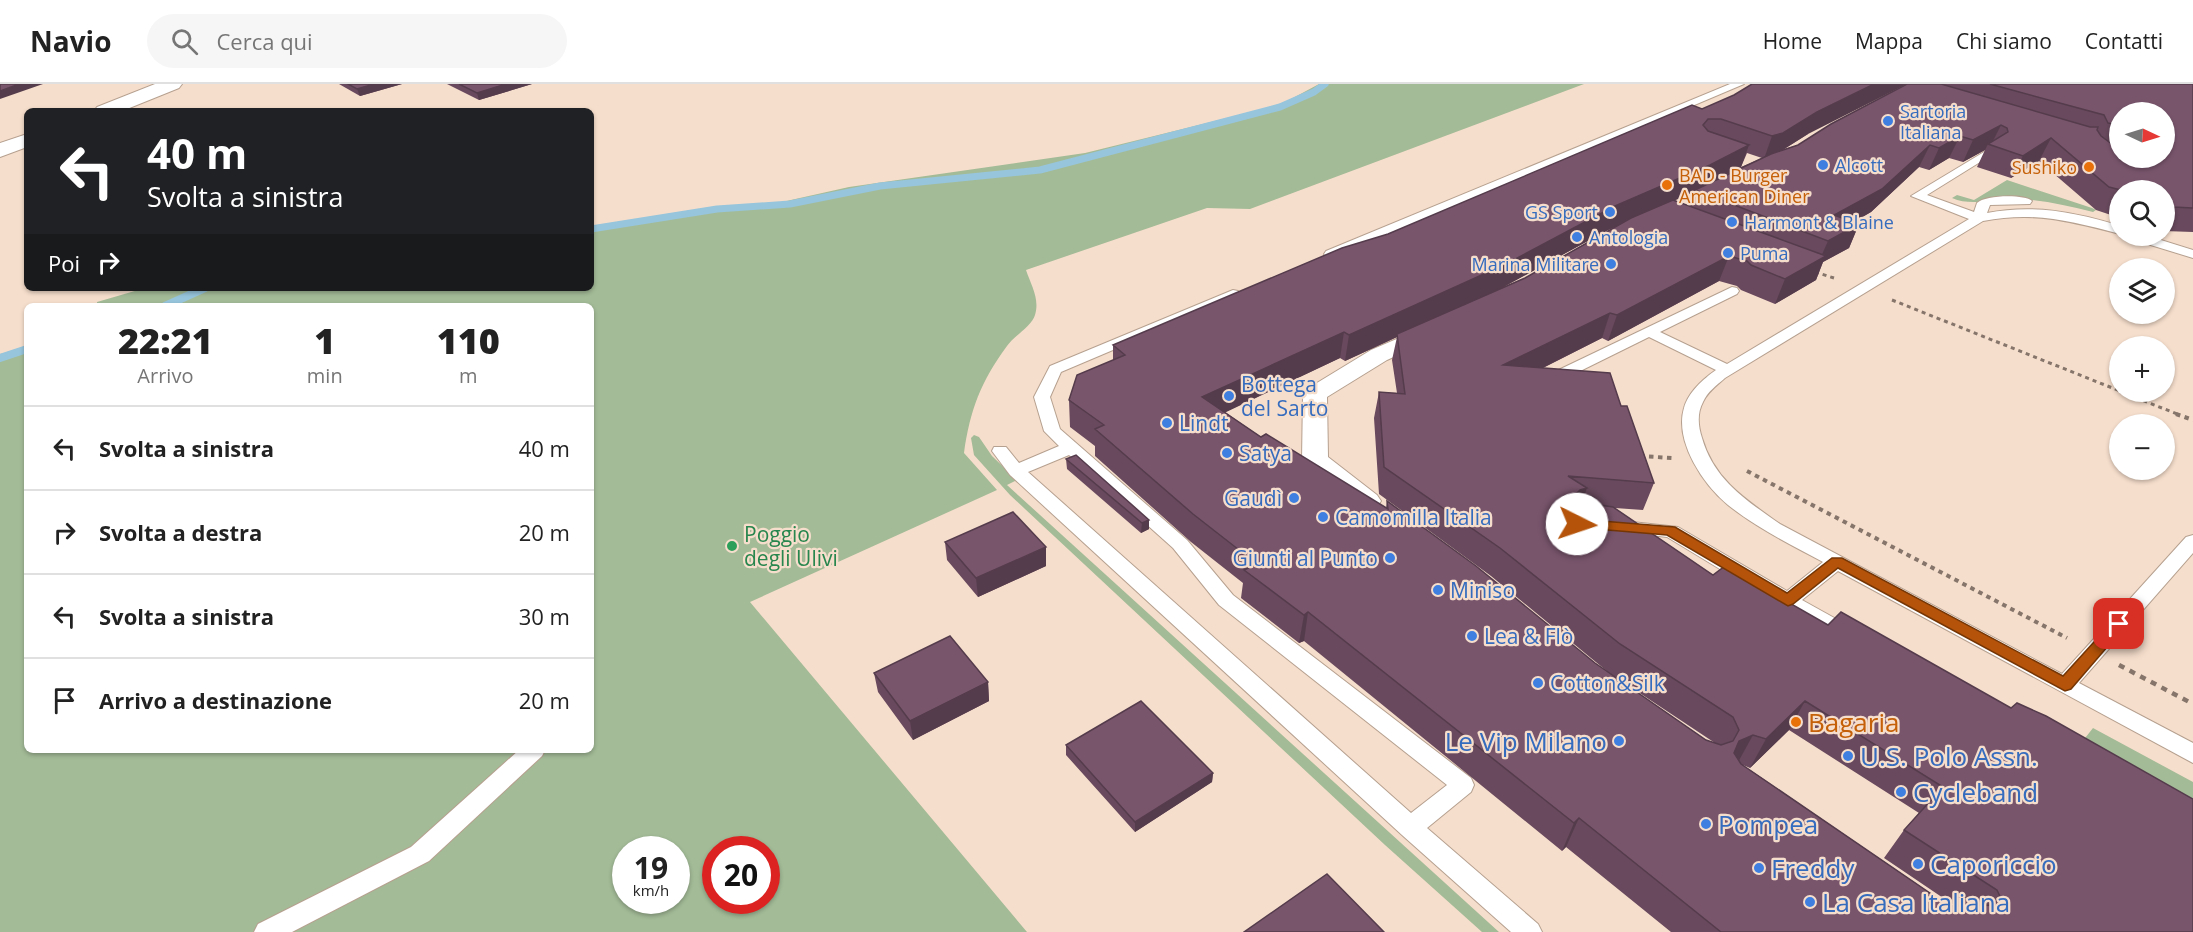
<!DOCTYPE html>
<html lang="it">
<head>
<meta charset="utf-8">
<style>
  :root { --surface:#fff; --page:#f6f6f6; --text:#222; --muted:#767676; --line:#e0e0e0 }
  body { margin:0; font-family:"Open Sans",sans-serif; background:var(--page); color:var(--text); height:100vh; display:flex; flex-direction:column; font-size:22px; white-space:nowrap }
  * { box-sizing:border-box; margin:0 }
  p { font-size:20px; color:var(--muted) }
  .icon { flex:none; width:33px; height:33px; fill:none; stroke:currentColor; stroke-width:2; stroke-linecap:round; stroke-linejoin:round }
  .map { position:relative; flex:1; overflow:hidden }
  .side { position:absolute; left:24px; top:219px; width:570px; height:450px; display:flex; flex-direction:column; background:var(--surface); border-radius:9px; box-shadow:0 2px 4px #0004 }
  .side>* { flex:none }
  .top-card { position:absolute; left:24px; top:24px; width:570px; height:183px; border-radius:9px; box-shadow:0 2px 4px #0004; background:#202124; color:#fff; overflow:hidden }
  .needle { width:39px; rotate:94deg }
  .buttons { position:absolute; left:2109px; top:18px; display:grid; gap:12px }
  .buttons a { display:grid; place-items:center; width:66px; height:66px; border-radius:50%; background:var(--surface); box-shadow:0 2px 4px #0004; font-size:30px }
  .speed { position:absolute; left:612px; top:752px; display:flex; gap:12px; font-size:30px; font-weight:700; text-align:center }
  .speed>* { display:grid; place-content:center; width:78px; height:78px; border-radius:50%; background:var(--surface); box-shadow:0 2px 4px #0004; line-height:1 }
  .speed small { font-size:15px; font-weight:400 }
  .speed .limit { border:9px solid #d22; background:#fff; color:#111 }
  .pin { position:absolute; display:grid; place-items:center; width:51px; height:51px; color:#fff; margin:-26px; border-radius:12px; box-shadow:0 3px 9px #0006 }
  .me { position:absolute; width:66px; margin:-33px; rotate:94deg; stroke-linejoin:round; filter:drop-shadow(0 0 4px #0008) }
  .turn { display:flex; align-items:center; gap:21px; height:126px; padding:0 24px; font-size:27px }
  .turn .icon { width:78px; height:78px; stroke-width:2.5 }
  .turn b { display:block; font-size:42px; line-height:51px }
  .then { display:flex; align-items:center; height:57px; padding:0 24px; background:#0003; gap:12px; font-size:22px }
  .eta { display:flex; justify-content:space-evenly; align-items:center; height:102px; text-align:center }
  .eta b { font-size:36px; font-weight:800; line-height:42px }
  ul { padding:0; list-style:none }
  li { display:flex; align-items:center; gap:18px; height:84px; padding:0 24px; border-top:2px solid var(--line) }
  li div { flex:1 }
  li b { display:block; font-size:22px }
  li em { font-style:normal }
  header { display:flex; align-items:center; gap:36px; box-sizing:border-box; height:84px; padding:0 30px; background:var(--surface); border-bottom:2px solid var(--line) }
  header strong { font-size:28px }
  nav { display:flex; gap:33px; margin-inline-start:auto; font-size:21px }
  .search { width:420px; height:54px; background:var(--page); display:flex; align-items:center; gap:15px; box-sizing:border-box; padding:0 21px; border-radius:33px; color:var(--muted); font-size:22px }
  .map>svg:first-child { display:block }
  .green { fill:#a3bb97; fill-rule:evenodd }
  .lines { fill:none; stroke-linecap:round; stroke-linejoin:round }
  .stream-far1 { stroke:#97c5db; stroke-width:7 }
  .stream { stroke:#97c5db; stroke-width:8 }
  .service-casing { stroke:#b6a08f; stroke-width:2 }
  .pedestrian-casing { stroke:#b6a08f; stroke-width:2 }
  .minor-casing { stroke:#b6a08f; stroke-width:2 }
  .path-far2 { stroke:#85756a; stroke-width:3; stroke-dasharray:4 4; stroke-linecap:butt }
  .path-far1 { stroke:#85756a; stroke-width:4; stroke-dasharray:4.5 4.5; stroke-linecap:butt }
  .path { stroke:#85756a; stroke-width:4.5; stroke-dasharray:6 6; stroke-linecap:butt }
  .service { fill:#fff; fill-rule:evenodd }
  .pedestrian { fill:#fff; fill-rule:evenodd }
  .minor { fill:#fff; fill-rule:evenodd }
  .wall { fill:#68495d; fill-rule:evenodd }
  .shaded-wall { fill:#553c4c }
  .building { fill:#79556c; stroke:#553c4c; stroke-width:1.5; fill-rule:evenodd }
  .route { fill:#b45309; stroke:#753606; stroke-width:1.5 }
  .shop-dot { fill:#3f7fe0; stroke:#f6decc; stroke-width:2 }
  .food-dot { fill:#e8710a; stroke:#f6decc; stroke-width:2 }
  .leisure-dot { fill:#2e9e5b; stroke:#f6decc; stroke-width:2 }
  .labels { text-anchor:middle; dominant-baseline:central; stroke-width:4.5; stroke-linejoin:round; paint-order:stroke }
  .far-shop-label { font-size:18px; fill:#366cbe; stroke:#f6decc; text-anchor:start }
  .far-food-label { font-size:18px; fill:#c56008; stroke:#f6decc; text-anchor:end }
  .shop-label { font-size:21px; fill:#366cbe; stroke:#f6decc; text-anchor:start }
  .leisure-label { font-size:21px; fill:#27864d; stroke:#f6decc; text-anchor:start }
  .near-food-label { font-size:26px; fill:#c56008; stroke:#f6decc; text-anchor:start }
  .near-shop-label { font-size:26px; fill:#366cbe; stroke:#f6decc; text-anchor:start }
</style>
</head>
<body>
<header>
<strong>Navio</strong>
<div class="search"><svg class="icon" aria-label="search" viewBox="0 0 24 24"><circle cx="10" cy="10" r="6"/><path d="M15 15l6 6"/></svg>Cerca qui</div>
<nav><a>Home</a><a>Mappa</a><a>Chi siamo</a><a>Contatti</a></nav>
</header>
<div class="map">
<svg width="2193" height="848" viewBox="0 0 2193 848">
  <rect width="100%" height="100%" fill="#f6decc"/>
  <path class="green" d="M1319 0H1584L1250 125 1207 124 1026 186C1031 201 1040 215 1035 231 1032 242 1014 252 1007 262 981 297 970 326 964 369L997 406 750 518 1027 848H0V270L27 264V666H591V222H97V218L145 204H591V146L747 120H773L849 103 1085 69 1280 21ZM626 765H676V816H626ZM716 765H766V816H716Z
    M2007 96 2092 124 2096 126 2093 128C2068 122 2043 116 2017 115 1996 114 1972 123 1952 114L1957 111 1974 116Z
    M974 351 979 353 992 372 1017 396 1007 401 1499 848H1482L1385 761 1010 411 974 371 971 354Z
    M2093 644 2193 698V729L2078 663Z"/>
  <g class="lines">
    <path class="stream-far1" d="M591 145 717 125 790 120 880 102 1040 86 1280 23 1314 8 1325 0"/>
    <path class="stream" d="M165 222 205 204
      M0 274 27 265"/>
    <g class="service-casing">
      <path id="service" d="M1730 0H1744L1336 173H1326L1324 170 1326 167Z
        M1989 65 1995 68 1993 70 1927 111 1974 128 1977 119C1985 111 2024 110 2032 117L2030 120 1990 121 1987 129C2033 120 2076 128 2120 142V150C2070 137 2034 127 1983 137L1725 294C1717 301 1707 308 1703 318 1697 329 1698 342 1702 354 1714 396 1746 416 1780 440L2062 590 2186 453 2193 451V469L2079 599 2193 659V679L1838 487 1802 516 1856 546 1859 551 1856 556 1849 558 1781 522 1667 453 1617 447 1614 443 1617 439 1623 437 1678 443 1787 507 1823 478C1791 461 1757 444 1728 421 1704 401 1674 358 1684 324 1688 309 1703 295 1716 286L1649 253 1560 297H1548L1546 294 1548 291 1732 203 1737 204 1739 207 1737 210 1660 248 1727 280 1969 135 1911 112Z
        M2129 152H2148L2193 166V174L2131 155Z
        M1233 206 1238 207 1240 210 1238 213 1061 288 1050 313 1060 345 1187 456 1233 511 1471 694 1474 701 1471 708 1427 744 1538 840 1542 848H1511L1402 751 1010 391 992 367 994 363H1006L1019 379 1059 362 1044 347 1034 313 1050 282ZM1069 371 1173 464 1219 521 1447 701 1411 729 1028 388Z
        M519 666H545L542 672 429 777 292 848H254L258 840 411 763Z"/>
    </g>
    <g class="pedestrian-casing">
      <path id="pedestrian" d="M1427 242 1435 244 1438 249 1435 254 1387 276 1327 313 1328 373 1377 411 1381 417 1377 423 1368 426 1359 423 1306 382 1302 376 1303 310 1307 305 1371 266Z"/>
    </g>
    <g class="minor-casing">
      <path id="minor" d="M155 0H182L179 4 122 27H94L97 23Z
        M27 50V63L0 73V59Z"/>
    </g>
    <path class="path-far2" d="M1815 188 1834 194
      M1892 216 2120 307
      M2121 308 2180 331"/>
    <path class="path-far1" d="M2176 330 2193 336
      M1640 372 1672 374
      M1747 387 2067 554"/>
    <path class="path" d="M2119 581 2193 620"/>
    <use href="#service" class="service"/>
    <use href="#pedestrian" class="pedestrian"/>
    <use href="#minor" class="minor"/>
  </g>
  <path class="wall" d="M339 0H402L360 12Z
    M447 0H532L479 16Z
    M1907 0H2193V148L2164 147V106H2120V134L2096 126 2039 77 2011 94 1977 83 1985 66 1963 78 1949 74 1929 86 1919 83 1871 128 1854 138 1859 140 1849 164 1823 178 1816 196 1775 220 1741 206 1737 202 1719 197 1608 257 1602 254 1543 284 1621 322 1654 399 1643 426 1615 424 2193 848H1671L1566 763 1562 767 1304 557 1299 559 1241 514 1243 499 1191 458 1095 372V362L1070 343 1069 316 1113 276V261L1388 150 1702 25 1808 50 1784 65 1798 61ZM2120 28 2164 74H2120ZM1747 69 1762 74 1741 83ZM1694 108 1689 122 1674 116ZM1619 141 1525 194 1501 204 1608 146ZM1397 253 1392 276 1397 309 1379 308 1374 334 1379 410 1491 492 1608 588 1715 659 1706 656 1595 579 1387 417 1386 424 1261 353 1225 328 1340 274 1345 277ZM1789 646 1919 729 1904 746 1884 774 1955 822H1949L1743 681 1750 684Z
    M1066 375 1149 436V445L1141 449 1067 385Z
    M945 458 1046 482 978 513 947 476Z
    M874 589 988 598 989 617 913 656 878 608Z
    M1066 661 1213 689 1212 698 1135 748 1066 671Z"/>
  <path class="shaded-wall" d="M19 0H43L0 15V7Z
    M374 0H402L360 12 357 5Z
    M506 0H532L479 16 477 9Z
    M1874 0H1907L1808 50 1775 71 1764 75 1772 52 1817 28Z
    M2001 41 1991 61 1988 60 1985 66 1963 78 1973 56Z
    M1960 52 1949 74 1929 86 1939 64Z
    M2051 54 2039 77 2011 94 2023 72Z
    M1749 61 1741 83 1695 106 1694 108 1608 146 1500 205 1397 250V253L1345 277 1349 251 1615 122Z
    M1930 61 1919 83 1871 128 1824 155 1834 131Z
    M1859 140 1849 164 1823 178 1816 196 1775 220 1785 195 1820 175 1828 157Z
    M1729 172 1719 197 1608 257 1617 231Z
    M1610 229 1602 254 1497 307 1503 281Z
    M1344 248 1340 274 1201 340 1202 313Z
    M1587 404 1577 432 1575 411 1580 406Z
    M1149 436V445L1141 449 1142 439Z
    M1046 463V482L978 513 976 494Z
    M1308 528 1304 557 1299 559 1304 531Z
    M988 598 989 617 913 656 910 637Z
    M1805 617 1789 646 1750 684 1766 655Z
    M1753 651 1737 680 1724 685 1739 657Z
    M1213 689 1212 698 1135 748V738Z
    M1579 734 1566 763 1562 767 1574 739Z"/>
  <path class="building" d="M0 0H19L0 7Z
    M348 0H374L357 5Z
    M459 0H506L477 9Z
    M1752 0H1874L1817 28 1783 49 1772 52 1721 35H1708L1703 41 1708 47 1749 61 1710 81 1615 122 1506 180 1349 251 1344 248 1202 313 1261 353 1266 350 1388 425 1387 417 1476 482 1595 579 1706 656 1721 661 1733 657 1739 646 1733 633 1620 560 1500 464 1384 383 1379 308 1405 310 1397 250 1525 194 1631 134 1673 116 1826 172 1785 195 1751 181 1747 177 1729 172 1617 231 1610 229 1503 281 1610 289 1621 322H1627L1654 399 1568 392 1587 404 1580 406 1575 411 1580 418 1613 423 1713 491 1725 482 1828 541 1841 528 2011 624 2017 619 2046 632 2193 715V848H1721L1579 734 1574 739 1308 528 1304 531 1244 486 1257 480 1193 430 1095 345 1104 341 1069 316 1077 291 1125 271 1113 261 1342 164 1388 150 1692 21 1702 25 1734 11ZM1805 617 1943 703 1904 746 1997 806 2004 821 1949 822 1741 680 1734 669 1739 657 1753 651 1766 655Z
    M1907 0H1941L2090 43H2098L2097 46 2101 52 2120 66V74L2144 75 2145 74H2164V28H2120V43L2116 40 2108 39 2104 31 1990 0H2193V124L2174 123 2164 120V106H2121L2109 103 2051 54 2023 72 1988 60 2008 48 2007 44 2001 41 1973 56 1960 52 1939 64 1930 61 1882 105 1834 131 1859 140 1828 157 1695 106 1771 70 1798 61 1831 40Z
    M1076 371 1149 436 1142 439 1066 375Z
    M1013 428 1046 463 976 494 945 458Z
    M950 552 988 598 910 637 874 589Z
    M1141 617 1213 689 1135 738 1066 661Z
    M1327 790 1384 848H1244Z"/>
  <path class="route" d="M1577 435 1675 443 1787 509 1832 474H1842L2063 592 2114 536H2124L2127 540 2071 605 2065 607 1838 484 1793 520 1788 522 1667 451 1572 443 1570 440Z"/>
  <g class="shop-dot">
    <circle cx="1888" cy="37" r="6"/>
    <circle cx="1823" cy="81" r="6"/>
    <circle cx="1610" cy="128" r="6"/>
    <circle cx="1732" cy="138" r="6"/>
    <circle cx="1577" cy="153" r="6"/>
    <circle cx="1728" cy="169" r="6"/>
    <circle cx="1611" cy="180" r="6"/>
    <circle cx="1229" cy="312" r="6"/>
    <circle cx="1167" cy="339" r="6"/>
    <circle cx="1227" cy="369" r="6"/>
    <circle cx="1294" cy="414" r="6"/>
    <circle cx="1323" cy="433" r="6"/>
    <circle cx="1390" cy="474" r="6"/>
    <circle cx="1438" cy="506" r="6"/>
    <circle cx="1472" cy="552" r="6"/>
    <circle cx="1538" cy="599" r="6"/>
    <circle cx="1619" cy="657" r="6"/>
    <circle cx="1848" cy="672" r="6"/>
    <circle cx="1901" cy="708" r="6"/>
    <circle cx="1706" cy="740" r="6"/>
    <circle cx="1918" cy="780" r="6"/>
    <circle cx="1759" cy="784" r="6"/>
    <circle cx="1810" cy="818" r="6"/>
  </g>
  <g class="food-dot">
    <circle cx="2089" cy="83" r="6"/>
    <circle cx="1667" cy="101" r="6"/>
    <circle cx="1796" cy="638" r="6"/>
  </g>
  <circle class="leisure-dot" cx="732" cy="462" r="6"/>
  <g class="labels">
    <g class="far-shop-label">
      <text x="1900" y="27">Sartoria<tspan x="1900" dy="21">Italiana</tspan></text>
      <text x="1835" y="81">Alcott</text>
      <text x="1598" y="128" text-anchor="end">GS Sport</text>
      <text x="1744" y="138">Harmont &amp; Blaine</text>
      <text x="1589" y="153">Antologia</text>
      <text x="1740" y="169">Puma</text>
      <text x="1599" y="180" text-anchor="end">Marina Militare</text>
    </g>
    <g class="far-food-label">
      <text x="2077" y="83">Sushiko</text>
      <text x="1679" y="91" text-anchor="start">BAD - Burger<tspan x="1679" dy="21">American Diner</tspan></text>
    </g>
    <g class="shop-label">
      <text x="1241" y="300">Bottega<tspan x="1241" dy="24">del Sarto</tspan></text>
      <text x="1179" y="339">Lindt</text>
      <text x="1239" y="369">Satya</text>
      <text x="1282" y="414" text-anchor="end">Gaudì</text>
      <text x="1335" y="433">Camomilla Italia</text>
      <text x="1378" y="474" text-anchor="end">Giunti al Punto</text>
      <text x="1450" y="506">Miniso</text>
      <text x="1484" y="552">Lea &amp; Flò</text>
      <text x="1550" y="599">Cotton&amp;Silk</text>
    </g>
    <g class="leisure-label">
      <text x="744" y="450">Poggio<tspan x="744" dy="24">degli Ulivi</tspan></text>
    </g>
    <g class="near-food-label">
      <text x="1808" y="638">Bagaria</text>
    </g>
    <g class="near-shop-label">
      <text x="1607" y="657" text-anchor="end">Le Vip Milano</text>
      <text x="1860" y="672">U.S. Polo Assn.</text>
      <text x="1913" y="708">Cycleband</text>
      <text x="1718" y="740">Pompea</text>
      <text x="1930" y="780">Caporiccio</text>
      <text x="1771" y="784">Freddy</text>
      <text x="1822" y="818">La Casa Italiana</text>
    </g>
  </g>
</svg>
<div class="buttons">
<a><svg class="needle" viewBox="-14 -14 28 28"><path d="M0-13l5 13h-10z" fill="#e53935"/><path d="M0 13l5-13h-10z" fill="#767676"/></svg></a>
<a><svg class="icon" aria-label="search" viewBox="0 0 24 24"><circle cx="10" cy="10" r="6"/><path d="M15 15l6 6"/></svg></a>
<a><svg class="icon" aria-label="layers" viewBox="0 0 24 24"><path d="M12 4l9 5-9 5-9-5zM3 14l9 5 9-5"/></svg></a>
<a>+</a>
<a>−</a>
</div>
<div class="speed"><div>19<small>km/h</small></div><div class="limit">20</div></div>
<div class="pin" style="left:2119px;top:540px;background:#d93025"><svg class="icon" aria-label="arrive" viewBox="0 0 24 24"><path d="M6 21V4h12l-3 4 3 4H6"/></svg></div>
<svg class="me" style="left:1577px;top:440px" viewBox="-20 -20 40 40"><circle r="19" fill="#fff"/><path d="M0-13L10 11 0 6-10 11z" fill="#b45309"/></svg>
<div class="top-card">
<div class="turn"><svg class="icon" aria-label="left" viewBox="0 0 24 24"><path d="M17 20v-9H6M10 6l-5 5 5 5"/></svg><div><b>40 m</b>Svolta a sinistra</div></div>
<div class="then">Poi<svg class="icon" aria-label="right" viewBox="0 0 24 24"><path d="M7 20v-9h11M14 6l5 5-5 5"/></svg></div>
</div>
<section class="side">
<div class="eta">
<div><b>22:21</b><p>Arrivo</p></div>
<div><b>1</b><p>min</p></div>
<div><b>110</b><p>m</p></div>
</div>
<ul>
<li><svg class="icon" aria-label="left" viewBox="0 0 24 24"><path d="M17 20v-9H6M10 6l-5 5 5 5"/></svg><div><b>Svolta a sinistra</b></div><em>40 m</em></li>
<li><svg class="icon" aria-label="right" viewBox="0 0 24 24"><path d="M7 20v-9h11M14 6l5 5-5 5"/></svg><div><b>Svolta a destra</b></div><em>20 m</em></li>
<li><svg class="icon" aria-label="left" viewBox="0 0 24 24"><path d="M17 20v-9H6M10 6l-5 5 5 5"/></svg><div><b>Svolta a sinistra</b></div><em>30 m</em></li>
<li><svg class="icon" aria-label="arrive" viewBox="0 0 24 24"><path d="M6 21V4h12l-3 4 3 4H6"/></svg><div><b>Arrivo a destinazione</b></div><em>20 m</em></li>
</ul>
</section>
</div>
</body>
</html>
